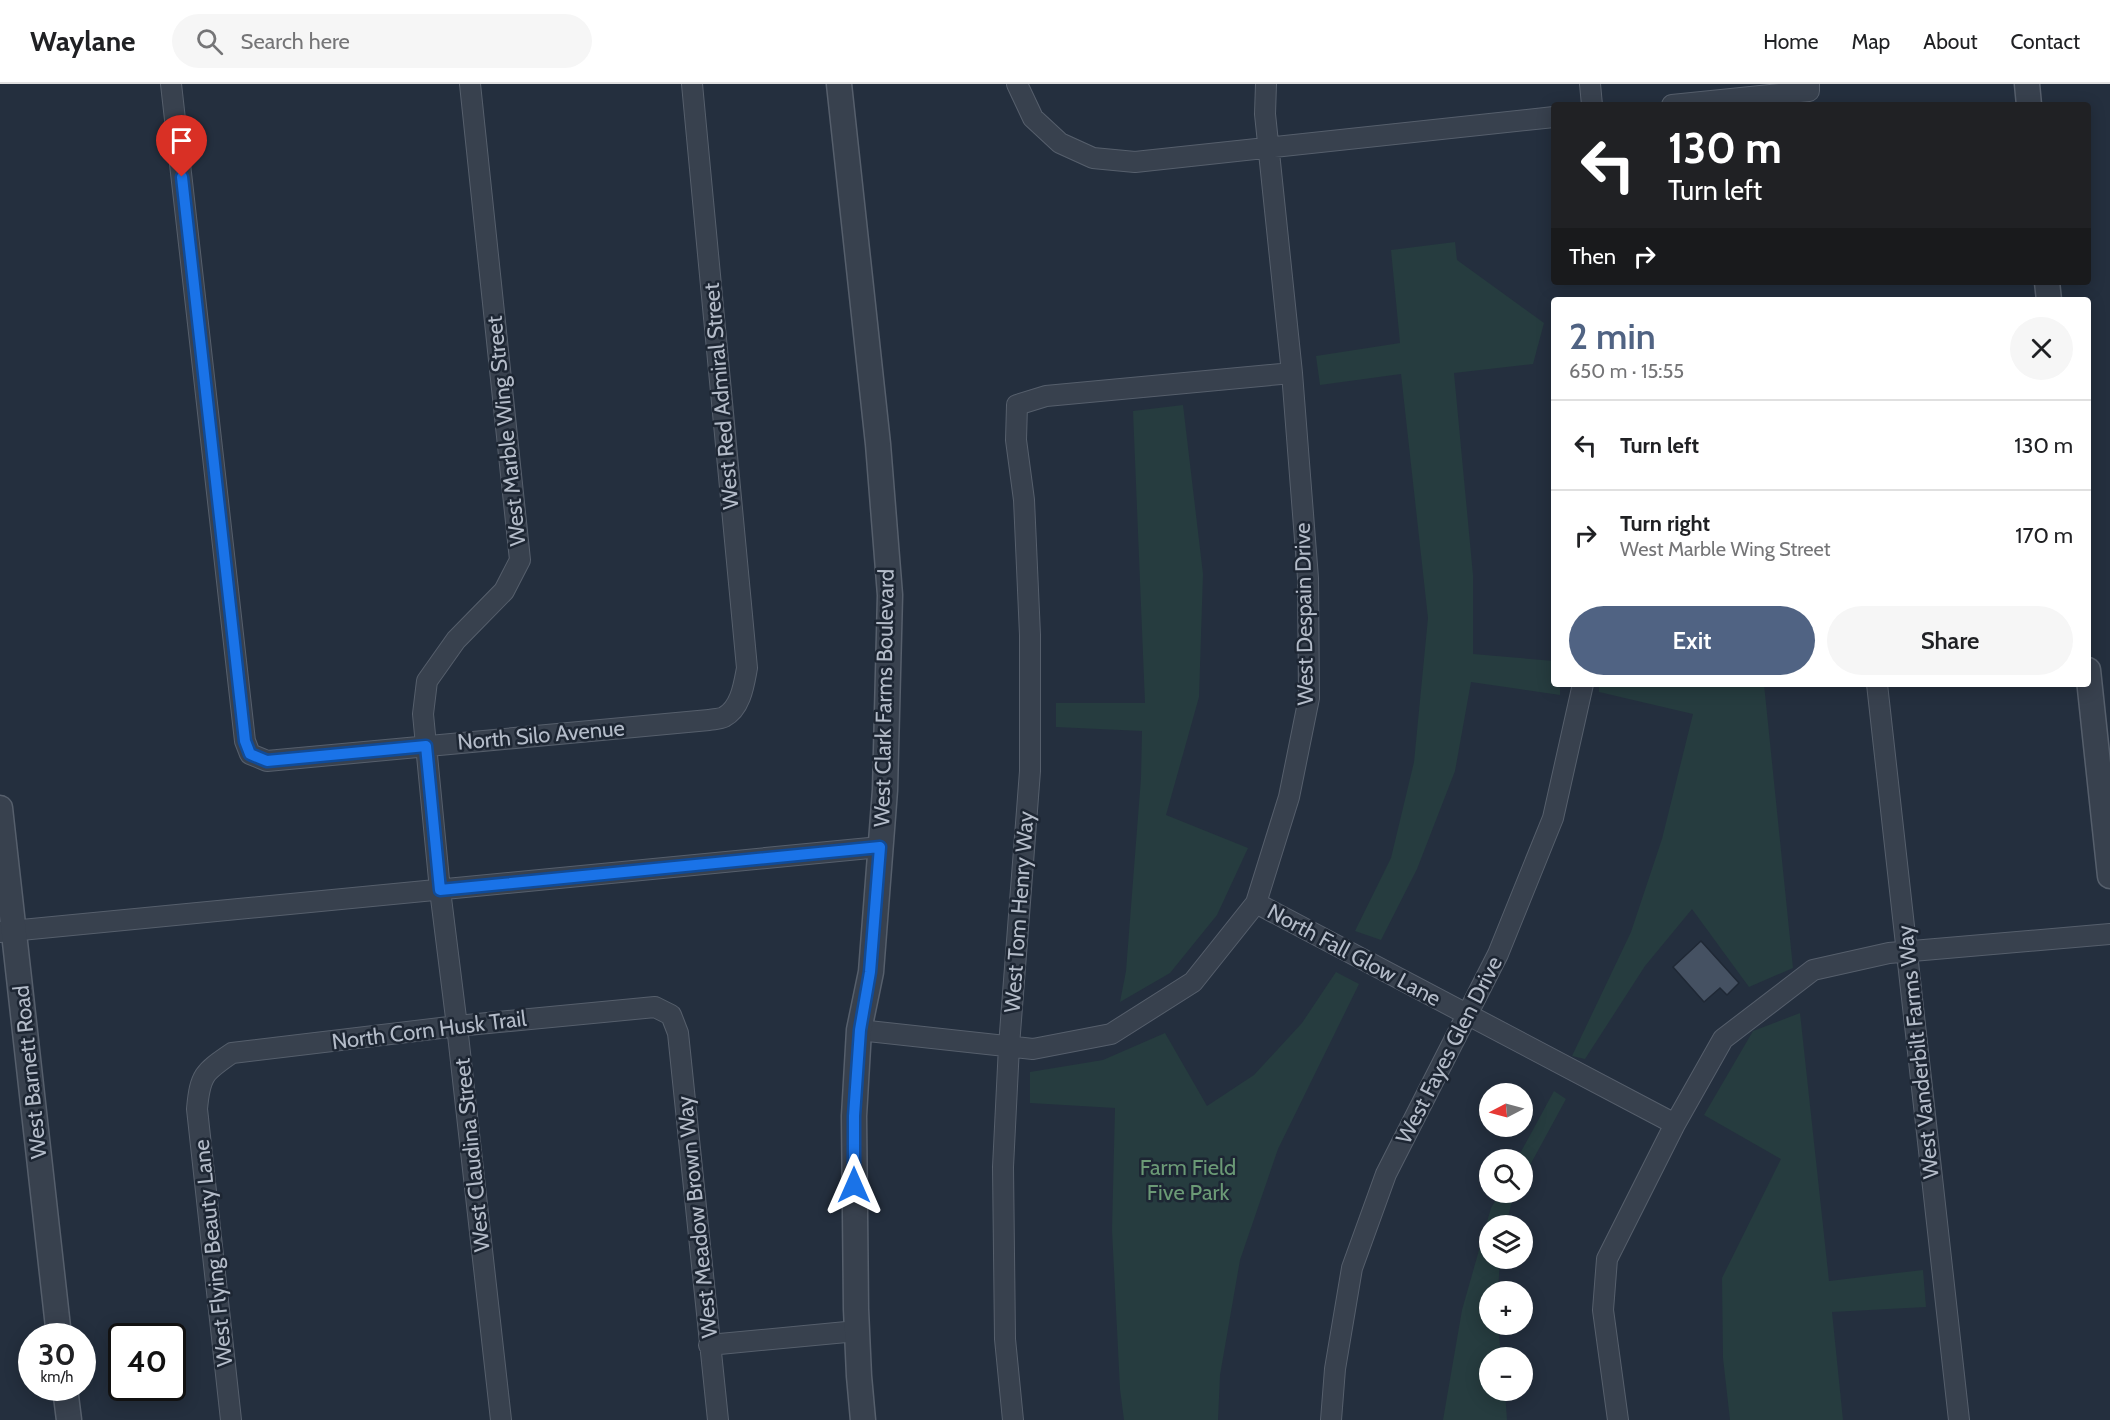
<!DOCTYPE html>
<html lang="en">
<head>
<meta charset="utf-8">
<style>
  :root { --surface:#fff; --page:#f6f6f6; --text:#202124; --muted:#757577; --line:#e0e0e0; --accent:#506383 }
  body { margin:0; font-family:Cabin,sans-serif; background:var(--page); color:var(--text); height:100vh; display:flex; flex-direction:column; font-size:22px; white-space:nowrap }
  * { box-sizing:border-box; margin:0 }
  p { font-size:20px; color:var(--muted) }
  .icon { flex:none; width:33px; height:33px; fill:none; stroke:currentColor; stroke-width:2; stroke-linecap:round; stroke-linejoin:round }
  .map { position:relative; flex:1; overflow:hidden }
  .side { position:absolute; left:1551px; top:213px; width:540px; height:390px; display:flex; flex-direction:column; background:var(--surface); border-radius:6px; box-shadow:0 3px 15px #0003 }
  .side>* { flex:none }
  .hud { position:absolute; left:1551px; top:18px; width:540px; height:183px; border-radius:6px; box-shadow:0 3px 15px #0003; background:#202124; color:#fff; overflow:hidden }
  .needle { width:39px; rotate:264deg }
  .tools { position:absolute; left:1479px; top:999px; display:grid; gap:12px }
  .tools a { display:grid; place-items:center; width:54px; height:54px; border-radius:50%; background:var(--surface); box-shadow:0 3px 15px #0003; font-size:30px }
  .speed { position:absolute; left:18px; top:1239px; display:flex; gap:12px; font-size:30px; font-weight:700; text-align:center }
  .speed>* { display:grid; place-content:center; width:78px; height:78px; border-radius:50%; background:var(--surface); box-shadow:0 3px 15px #0003; line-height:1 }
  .speed small { font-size:15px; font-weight:400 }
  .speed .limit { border:3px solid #111; border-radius:9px; background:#fff; color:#111 }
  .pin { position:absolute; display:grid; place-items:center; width:51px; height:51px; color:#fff; margin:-62px -26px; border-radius:50% 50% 50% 0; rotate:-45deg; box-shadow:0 0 6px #0007 }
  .pin .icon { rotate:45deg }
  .me { position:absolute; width:66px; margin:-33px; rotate:0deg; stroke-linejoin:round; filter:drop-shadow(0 0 4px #0008) }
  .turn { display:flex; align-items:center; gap:21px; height:126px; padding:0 18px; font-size:27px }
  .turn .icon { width:78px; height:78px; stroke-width:2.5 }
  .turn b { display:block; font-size:42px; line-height:51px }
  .then { display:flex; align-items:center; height:57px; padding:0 18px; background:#0003; gap:12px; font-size:22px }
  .round { display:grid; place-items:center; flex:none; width:63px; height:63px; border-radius:32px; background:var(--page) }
  .summary { display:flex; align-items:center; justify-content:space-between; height:102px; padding:0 18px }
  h1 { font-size:36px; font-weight:600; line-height:45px; color:var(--accent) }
  .primary-button { display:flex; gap:12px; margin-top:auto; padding:12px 18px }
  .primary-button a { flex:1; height:69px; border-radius:36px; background:var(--accent); color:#fff; font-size:24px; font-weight:600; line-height:69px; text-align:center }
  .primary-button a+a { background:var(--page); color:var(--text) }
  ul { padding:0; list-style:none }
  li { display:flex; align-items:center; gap:18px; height:90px; padding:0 18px; border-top:2px solid var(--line) }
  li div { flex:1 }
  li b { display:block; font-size:22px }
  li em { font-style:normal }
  header { display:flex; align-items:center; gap:36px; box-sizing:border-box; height:84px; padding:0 30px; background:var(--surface); border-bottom:2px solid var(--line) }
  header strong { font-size:28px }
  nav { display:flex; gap:33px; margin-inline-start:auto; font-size:21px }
  .search { width:420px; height:54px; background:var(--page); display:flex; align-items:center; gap:15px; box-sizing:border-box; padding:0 21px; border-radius:33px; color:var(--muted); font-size:22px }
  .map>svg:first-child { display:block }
  .green { fill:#263c3f }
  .building { fill:#455162; stroke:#1f2835; stroke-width:1.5 }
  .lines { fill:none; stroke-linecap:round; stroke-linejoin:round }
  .minor-casing { stroke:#565f6c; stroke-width:22 }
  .tertiary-casing { stroke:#565f6c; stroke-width:27 }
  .minor { stroke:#38414e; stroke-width:20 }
  .tertiary { stroke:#38414e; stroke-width:24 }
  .route-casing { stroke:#114b97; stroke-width:15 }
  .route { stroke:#1a73e8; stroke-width:10 }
  .labels { text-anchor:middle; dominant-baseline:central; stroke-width:5; stroke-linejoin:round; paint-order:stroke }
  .street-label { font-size:22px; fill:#b4bcc9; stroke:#1d2633 }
  .park-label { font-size:22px; fill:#6b9a76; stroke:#1d2633 }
</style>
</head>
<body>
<header>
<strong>Waylane</strong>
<div class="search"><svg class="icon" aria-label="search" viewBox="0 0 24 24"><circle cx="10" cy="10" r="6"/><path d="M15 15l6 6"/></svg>Search here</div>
<nav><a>Home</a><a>Map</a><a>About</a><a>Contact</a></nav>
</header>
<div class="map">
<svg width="2110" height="1336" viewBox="0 0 2110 1336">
  <rect width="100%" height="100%" fill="#242f3e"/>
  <path class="green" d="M1455 158 1457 176 1544 239 1533 280 1454 289 1473 491V570L1554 577V600H1560V611L1471 598 1455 687 1417 785 1381 856 1355 847 1391 774 1414 678 1428 534 1401 290 1320 301 1316 272 1400 259 1391 166Z
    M1183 321 1203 490 1199 613 1166 731 1248 764 1217 831 1170 889 1120 918 1126 887 1141 694 1142 647 1056 643V619H1145L1133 327Z
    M1599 600H1764L1793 884 1749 903 1692 825 1645 882 1585 975 1572 972 1631 848 1662 755 1693 630 1599 608Z
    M1336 888 1359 900 1278 1065 1240 1176 1220 1291 1218 1336H1124L1120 1305 1112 1146 1115 1024 1030 1019V988L1103 976 1165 949 1207 1022 1254 991 1302 939Z
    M1800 929 1829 1197 1923 1186 1926 1223 1832 1228 1843 1336H1730L1723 1274 1722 1194 1781 1075 1704 1031 1753 947Z
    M1554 1007 1566 1015 1523 1094 1522 1076 1517 1075Z
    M1500 1109H1514L1506 1141 1490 1142V1174L1500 1175 1498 1207 1490 1208V1240L1498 1241 1501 1273 1490 1274V1306L1505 1307 1507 1336H1443L1462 1226 1491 1124Z"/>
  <path class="building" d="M1701 857 1739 899 1727 911 1720 904 1704 918 1673 883Z"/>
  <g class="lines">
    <g class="minor-casing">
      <path id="minor" d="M171 0 245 657 250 670 267 677 709 636C714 635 720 635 724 633 741 624 744 600 747 584L692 0
        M470 0 520 476 504 507 456 556 427 597 423 630 440 806 457 942 501 1336
        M1017 0 1033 34 1060 59 1093 74 1135 78 1554 33
        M1590 0 1592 21
        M1672 21 1809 7V0
        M1877 600 1959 1336
        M1256 819 1675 1040
        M0 848 880 763
        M859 946 1033 965 1111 950 1193 898 1256 819 1289 713 1309 614 1308 494 1292 289 1265 30 1266 0
        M709 1261 857 1247
        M231 1336 197 1025C200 991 204 988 232 969L457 942 655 923 671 931 678 949 718 1336
        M1013 1336 1005 1255 1003 1083 1009 962 1030 687V551L1024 416 1016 356 1017 321 1046 312 1292 289
        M1331 1336 1335 1285 1352 1184 1386 1090 1498 870 1553 734 1583 600
        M1618 1336 1603 1226 1607 1175 1675 1040 1723 955 1813 886 1889 869 2110 850"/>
    </g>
    <g class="tertiary-casing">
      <path id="tertiary" d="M839 0 878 360 890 511 885 706 871 888 859 946 854 1032 856 1225 859 1292 863 1336
        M2027 0 2029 21
        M2047 198 2049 216
        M2088 586 2110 792
        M0 724 59 1252
        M65 1304 69 1336"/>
    </g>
    <use href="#minor" class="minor"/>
    <use href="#tertiary" class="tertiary"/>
  </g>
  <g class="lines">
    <g class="route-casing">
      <path id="route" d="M182 93 245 657 250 670 267 677 426 662 440 806 880 763 870 888 860 946 854 1032V1101"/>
    </g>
    <use href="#route" class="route"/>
  </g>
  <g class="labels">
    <g class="street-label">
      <text transform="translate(721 312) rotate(-95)">West Red Admiral Street</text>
      <text transform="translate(506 347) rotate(-96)">West Marble Wing Street</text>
      <text transform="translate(1304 530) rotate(-91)">West Despain Drive</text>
      <text transform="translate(884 614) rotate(-89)">West Clark Farms Boulevard</text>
      <text transform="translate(541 651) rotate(-5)">North Silo Avenue</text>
      <text transform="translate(1019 828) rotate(-86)">West Tom Henry Way</text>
      <text transform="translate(1354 871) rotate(28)">North Fall Glow Lane</text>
      <text transform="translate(429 946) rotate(-7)">North Corn Husk Trail</text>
      <text transform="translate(1449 966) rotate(-63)">West Fayes Glen Drive</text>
      <text transform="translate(1918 968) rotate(-96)">West Vanderbilt Farms Way</text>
      <text transform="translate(30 988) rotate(-96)">West Barnett Road</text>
      <text transform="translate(472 1071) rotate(-96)">West Claudina Street</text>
      <text transform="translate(697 1133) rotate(-96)">West Meadow Brown Way</text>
      <text transform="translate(213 1169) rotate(-96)">West Flying Beauty Lane</text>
    </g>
    <g class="park-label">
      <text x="1188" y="1083">Farm Field<tspan x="1188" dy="25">Five Park</tspan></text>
    </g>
  </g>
</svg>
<div class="tools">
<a><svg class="needle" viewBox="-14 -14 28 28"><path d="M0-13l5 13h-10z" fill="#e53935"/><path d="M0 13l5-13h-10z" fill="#757577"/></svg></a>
<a><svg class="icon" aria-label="search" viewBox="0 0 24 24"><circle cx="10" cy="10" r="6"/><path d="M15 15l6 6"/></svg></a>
<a><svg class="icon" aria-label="layers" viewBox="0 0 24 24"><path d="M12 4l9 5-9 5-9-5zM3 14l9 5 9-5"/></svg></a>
<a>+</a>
<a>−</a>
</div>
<div class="speed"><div>30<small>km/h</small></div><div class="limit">40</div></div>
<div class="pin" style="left:182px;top:93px;background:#d93025"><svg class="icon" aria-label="arrive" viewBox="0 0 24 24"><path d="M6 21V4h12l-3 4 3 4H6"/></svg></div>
<svg class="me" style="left:854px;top:1101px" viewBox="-20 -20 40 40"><path d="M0-17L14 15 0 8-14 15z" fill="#1a73e8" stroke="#fff" stroke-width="4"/></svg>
<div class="hud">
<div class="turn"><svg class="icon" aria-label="left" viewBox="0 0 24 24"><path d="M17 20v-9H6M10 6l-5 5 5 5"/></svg><div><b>130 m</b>Turn left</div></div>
<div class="then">Then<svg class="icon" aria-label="right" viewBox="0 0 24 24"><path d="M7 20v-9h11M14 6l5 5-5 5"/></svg></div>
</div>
<section class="side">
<div class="summary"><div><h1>2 min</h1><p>650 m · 15:55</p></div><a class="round"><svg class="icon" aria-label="close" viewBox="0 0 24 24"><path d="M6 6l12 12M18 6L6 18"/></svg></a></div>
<ul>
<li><svg class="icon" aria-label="left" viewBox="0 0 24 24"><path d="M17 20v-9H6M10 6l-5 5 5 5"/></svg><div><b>Turn left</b></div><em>130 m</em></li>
<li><svg class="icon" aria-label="right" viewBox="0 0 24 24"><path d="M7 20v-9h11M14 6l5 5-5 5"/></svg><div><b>Turn right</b><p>West Marble Wing Street</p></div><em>170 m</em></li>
</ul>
<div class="primary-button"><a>Exit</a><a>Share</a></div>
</section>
</div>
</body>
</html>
